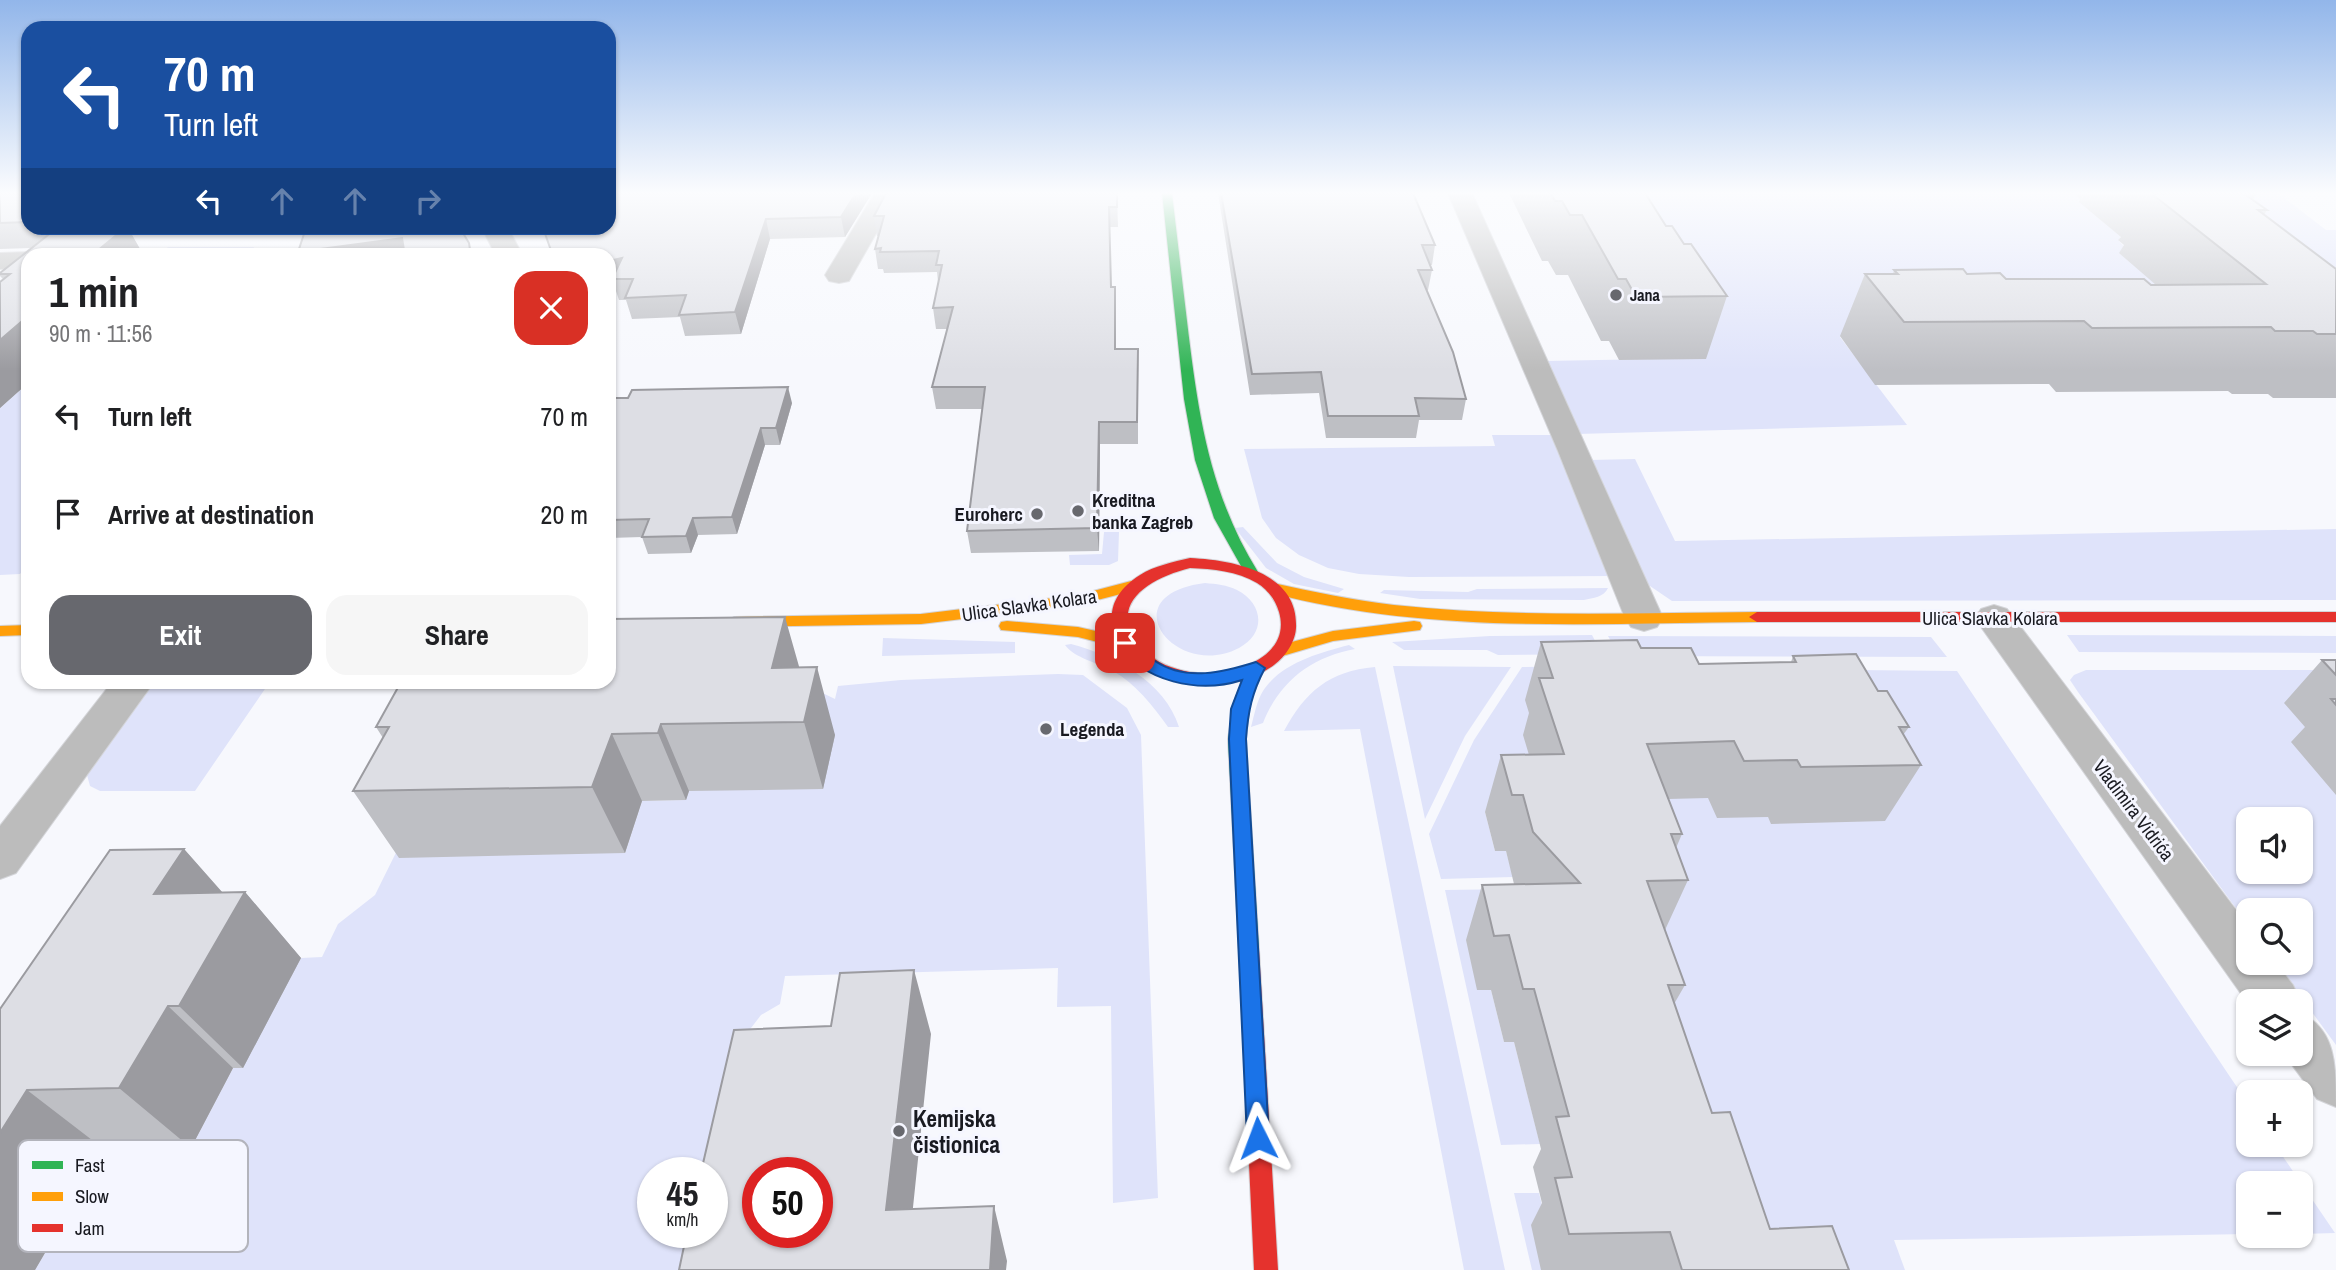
<!DOCTYPE html>
<html lang="en">
<head>
<meta charset="utf-8">
<style>
  :root { --surface:#fff; --page:#f6f6f6; --text:#202124; --muted:#757577; --accent:#67686e }
  body { margin:0; font-family:"Archivo Narrow",sans-serif; background:var(--page); color:var(--text); height:100vh; display:flex; flex-direction:column; font-size:26px; white-space:nowrap }
  * { box-sizing:border-box; margin:0 }
  p { font-size:23px; color:var(--muted) }
  .icon { flex:none; width:38px; height:38px; fill:none; stroke:currentColor; stroke-width:2; stroke-linecap:round; stroke-linejoin:round }
  .map { position:relative; flex:1; overflow:hidden }
  .panel { position:absolute; left:21px; top:248px; width:595px; height:441px; display:flex; flex-direction:column; background:var(--surface); border-radius:21px; box-shadow:0 2px 5px #0004 }
  .panel>* { flex:none }
  .hud { position:absolute; left:21px; top:21px; width:595px; height:214px; border-radius:21px; box-shadow:0 2px 5px #0004; background:#1a4fa0; color:#fff; overflow:hidden }
  .fabs { position:absolute; left:2236px; top:807px; display:grid; gap:14px }
  .fabs a { display:grid; place-items:center; width:77px; height:77px; border-radius:14px; background:var(--surface); box-shadow:0 2px 5px #0004; font-size:35px }
  .speed { position:absolute; left:637px; top:1157px; display:flex; gap:14px; font-size:35px; font-weight:700; text-align:center }
  .speed>* { display:grid; place-content:center; width:91px; height:91px; border-radius:50%; background:var(--surface); box-shadow:0 2px 5px #0004; line-height:1 }
  .speed small { font-size:18px; font-weight:400 }
  .speed .limit { border:10px solid #d22; background:#fff; color:#111 }
  .pin { position:absolute; display:grid; place-items:center; width:60px; height:60px; color:#fff; margin:-30px; border-radius:14px; box-shadow:0 4px 10px #0006 }
  .me { position:absolute; width:77px; margin:-38px; rotate:357deg; stroke-linejoin:round; filter:drop-shadow(0 0 5px #0008) }
  .turn { display:flex; align-items:center; gap:24px; height:147px; padding:0 28px; font-size:32px }
  .turn .icon { width:91px; height:91px; stroke-width:2.5 }
  .turn b { display:block; font-size:49px; line-height:60px }
  .lanes { display:flex; align-items:center; height:66px; padding:0 28px; background:#0003; justify-content:center; gap:35px; direction:ltr }
  .lanes .off { opacity:.35 }
  .round { display:grid; place-items:center; flex:none; width:74px; height:74px; border-radius:21px; background:var(--page) }
  .headline { display:flex; align-items:center; justify-content:space-between; height:119px; padding:0 28px }
  h1 { font-size:42px; font-weight:700; line-height:52px }
  .button { display:flex; gap:14px; margin-top:auto; padding:14px 28px }
  .button a { flex:1; height:80px; border-radius:21px; background:var(--accent); color:#fff; font-size:28px; font-weight:700; line-height:80px; text-align:center }
  .button a+a { background:var(--page); color:var(--text) }
  ul { padding:0; list-style:none }
  li { display:flex; align-items:center; gap:21px; height:98px; padding:0 28px }
  li div { flex:1 }
  li b { display:block; font-size:26px }
  li em { font-style:normal }
  .map>svg:first-child { display:block }
  .green { fill:#dfe3fa; fill-rule:evenodd }
  .lines { fill:none; stroke-linecap:round; stroke-linejoin:round }
  .street-casing { stroke:#d4d5d9; stroke-width:2 }
  .fast-casing { stroke:#d4d5d9; stroke-width:2 }
  .slow-casing { stroke:#d4d5d9; stroke-width:2 }
  .jam-casing { stroke:#d4d5d9; stroke-width:2 }
  .street { fill:#bcbcbc; fill-rule:evenodd }
  .fast { fill:#30b455; fill-rule:evenodd }
  .slow { fill:#ff9f0a; fill-rule:evenodd }
  .jam { fill:#e5322d; fill-rule:evenodd }
  .wall { fill:#bebfc4 }
  .shaded-wall { fill:#9b9ba0 }
  .building { fill:#dddee4; stroke:#9b9ba0; stroke-width:2; fill-rule:evenodd }
  .route { fill:#1a73e8; stroke:#114b97; stroke-width:2 }
  .poi-dot { fill:#67686e; stroke:#f5f6ff; stroke-width:2.5 }
  .labels { text-anchor:middle; dominant-baseline:central; stroke-width:6; stroke-linejoin:round; paint-order:stroke }
  .far-poi-label { font-size:16px; font-weight:bold; fill:#191a21; stroke:#f5f6ff; text-anchor:start }
  .poi-label { font-size:19px; font-weight:bold; fill:#191a21; stroke:#f5f6ff; text-anchor:start }
  .street-label { font-size:19px; fill:#191a21; stroke:#f5f6ff }
  .near-poi-label { font-size:23px; font-weight:bold; fill:#191a21; stroke:#f5f6ff; text-anchor:start }
  .key { fill:#f5f6ff; stroke:#b3b4bc; stroke-width:2 }
  .key-label { font-size:19px; fill:#191a21 }
</style>
</head>
<body>
<div class="map">
<svg width="2336" height="1270" viewBox="0 0 2336 1270">
  <rect width="100%" height="100%" fill="#f7f8fd"/>
  <path class="green" d="M1575 193H2074L2123 228 2119 241 2160 284 1840 337 1907 425 1577 434 1545 361 1705 358Z
    M2233 193H2278L2326 230H2336V268Z
    M168 247H254L251 255H159Z
    M28 383V565L20 574 0 575V408Z
    M1492 435H1552L1612 576 1409 577 1359 574 1328 568 1299 555 1276 538 1262 518 1244 449 1495 446Z
    M1635 459 1675 541 2336 529V600L1672 601 1647 584 1590 460Z
    M1243 527 1277 563 1304 577 1344 589 1338 593 1294 584 1266 568 1235 528Z
    M1104 532H1119L1118 561 1109 565H1070L1069 555 1102 554Z
    M1205 583C1216 584 1227 585 1237 590 1263 603 1267 633 1239 648 1175 681 1109 595 1205 583Z
    M1608 588C1604 597 1593 598 1584 600L1420 599 1380 593 1384 590 1468 592 1477 589Z
    M1592 635 1602 654 1498 655 1487 650H1404L1392 642 1490 636Z
    M2067 635 2336 636V653L2079 652Z
    M1608 636 1931 637 1947 657 1619 656Z
    M883 638 1015 642V653L882 656Z
    M1071 644C1114 655 1165 682 1179 727H1168C1153 706 1136 684 1113 671 1099 663 1074 658 1065 645Z
    M1349 645 1355 649C1311 657 1279 682 1263 723L1251 727C1254 716 1257 700 1263 691 1281 663 1319 653 1349 645Z
    M1393 666 1511 667 1465 736 1425 819Z
    M1605 666 1536 735 1533 769 1485 812 1495 851H1506L1513 877 1441 879 1429 834 1474 740 1522 667Z
    M1375 667 1505 1270H1464L1360 729 1284 731C1305 692 1329 671 1375 667Z
    M1761 669 1957 671 2249 1105V1144L2275 1145 2301 1183H2249V1234L1894 1240 1905 1270H1714L1614 801 1703 787 1768 817 1772 824Z
    M2086 670H2336V1045L2276 963 2301 962V910H2249V926L2078 692 2070 680 2074 675ZM2249 819H2301V872H2249Z
    M1058 674 1083 675 1127 708 1141 735 1158 1198 1113 1203 1111 1006 1057 1007 1058 968 785 976 780 1004 761 1015 741 1041 711 1172H653V1232H698L690 1270H35L105 1150 191 1148 233 1068 301 958 322 957 338 924 375 895 425 794 625 853 642 801 685 800 689 791 804 684 835 699 838 686 901 680Z
    M269 683 195 791H100L90 786 87 775 151 685Z
    M1516 889 1491 990 1504 1042H1514L1540 1144 1501 1145 1445 890Z
    M2301 1183 2335 1233 2301 1234Z
    M1514 1193H1539L1547 1225 1541 1270H1532Z"/>
  <g class="lines">
    <g class="street-casing">
      <path id="street" d="M875 193H899L849 281 839 283 829 281 825 275Z
        M1448 193H1472L1663 618 1657 627 1644 631 1631 627 1625 618 1558 451Z
        M482 228H508L523 256H496Z
        M28 252 38 256H28V268L0 269V253Z
        M1994 605 2007 609 2249 927V962H2275L2293 985 2300 1001H2249V1005L1981 627 1975 618 1981 609Z
        M112 682H154L16 873 0 879V826Z
        M2301 1013C2336 1030 2336 1065 2336 1107L2317 1099 2284 1054H2301Z"/>
    </g>
    <g class="fast-casing">
      <path id="fast" d="M1162 193H1172C1177 236 1182 279 1187 321 1198 413 1209 493 1258 572L1251 577 1246 575 1214 518 1195 460 1184 399Z
        M1256 662 1264 668 1250 702 1246 739 1259 950 1256 956 1249 959 1242 956 1239 950 1228 739 1234 702 1248 668Z"/>
    </g>
    <g class="slow-casing">
      <path id="slow" d="M1135 580 1143 585 1140 589 1078 605 921 624 734 627 726 622 734 617 921 614 1078 595Z
        M1273 583C1313 592 1353 600 1394 605 1514 618 1636 613 1757 612L1765 617 1757 622C1595 623 1426 635 1268 592L1265 588Z
        M1007 621 1078 627 1131 639 1133 643 1125 649 1078 637 1001 630 999 626 1001 622Z
        M1414 621 1420 622 1422 626 1420 630 1333 641 1279 657 1271 651 1273 647 1333 631Z
        M28 625V635L0 636V626Z"/>
    </g>
    <g class="jam-casing">
      <path id="jam" d="M1190 558C1231 560 1296 571 1296 624 1297 640 1286 656 1274 665 1188 727 1053 630 1140 575 1154 566 1173 562 1190 558ZM1190 568C1213 569 1237 571 1257 583 1268 590 1275 599 1279 612 1293 660 1226 679 1190 672 1173 669 1156 663 1143 649 1103 605 1150 578 1190 568Z
        M1757 612H2336V622H1757L1749 617Z
        M1249 941 1256 944 1259 950 1278 1270H1254L1239 950 1242 944Z"/>
    </g>
    <use href="#street" class="street"/>
    <use href="#fast" class="fast"/>
    <use href="#slow" class="slow"/>
    <use href="#jam" class="jam"/>
  </g>
  <path class="wall" d="M0 193H28V228H128L144 256H28V383L0 408V282L3 279 0 276V273L31 248 0 249Z
    M609 193H872L845 237 770 239 741 334 685 336 680 317 632 319 626 300H619L613 282 609 283Z
    M1117 193 1118 227H1110L1111 287H1115L1116 349 1138 370V444H1100L1099 551 971 553 967 531 982 409H936L932 387 948 329H936L933 308 938 282 937 272 884 273 883 269H878L875 249 878 236H877L874 216Z
    M1218 193H1413L1435 245 1432 265H1430L1432 270 1428 290H1426L1466 399 1462 420H1419L1416 438H1326L1319 393 1250 395Z
    M1509 193H1645L1666 226 1684 244 1727 296 1706 359 1619 360 1609 341H1601L1568 275H1556L1548 261H1542Z
    M2074 193H2257L2253 200 2267 210 2264 215 2336 269V398H2273L2268 394H2232L2228 391 2056 392 2049 384 1875 385 1840 336 1865 274H1893L1894 270 1967 274 2006 279 2156 285 2119 253 2124 245 2118 240 2121 237 2079 202 2080 199Z
    M609 398 792 403 780 445H765L737 534 698 535 691 553 648 554 642 537 609 538Z
    M1541 642 1641 648 1699 664 1791 662 1793 656 1878 691 1909 727 1903 735 1921 765 1885 821 1771 824 1768 817 1717 818 1708 798 1668 799 1682 834 1676 848 1688 880 1665 930 1685 985 1674 1004 1712 1113 1770 1229 1849 1270H1541L1531 1225 1542 1203 1533 1167 1541 1149 1514 1042H1504L1491 990H1477L1466 940 1482 885 1514 884 1506 851H1495L1485 812 1501 755H1529L1523 735 1529 713 1525 700Z
    M2322 660H2336V795L2291 742 2305 727 2284 703Z
    M799 667 835 735 823 789 689 791 686 800 642 801 625 853 399 858 353 791 383 738 376 727Z
    M184 849 223 893 245 892 301 958 243 1068H233L191 1148 105 1150 35 1270 0 1009Z"/>
  <path class="shaded-wall" d="M856 193H872L845 237 841 217Z
    M766 219 770 239 741 334 735 312Z
    M125 228H128L144 256H91Z
    M402 238 410 256H300L298 252Z
    M622 258 612 279 613 282 609 283V261Z
    M28 316V383L0 408V340Z
    M788 387 792 403 780 445 776 428Z
    M1099 422 1100 444 1099 551 1097 528Z
    M761 428 765 445 737 534 732 517Z
    M693 518 698 535 691 553 686 536Z
    M785 617 804 684 772 668Z
    M817 667 835 735 823 789 804 722Z
    M661 724 689 791 686 800 658 733Z
    M612 734 642 801 625 853 592 787Z
    M184 849 236 908 245 892 301 958 243 1068 179 1006 154 894Z
    M914 970 931 1034 907 1265 886 1210Z
    M168 1006 233 1068 191 1148 119 1088Z
    M27 1090 105 1150 35 1270H0V1133Z
    M994 1206 1007 1261 1006 1270H990Z"/>
  <path class="building" d="M0 193H28V222L0 223Z
    M609 193H856L841 217 766 219 735 312 679 315 686 295 625 298 633 279H612L622 258 609 261V256H553L543 228H609Z
    M886 193H1117V207H1109L1111 287H1115V349H1138L1137 422H1099L1097 528 967 531 985 387H932L953 307 933 308 942 265H936L939 251 880 252 881 248 875 249 884 216H874Z
    M1221 193H1413L1435 245H1422L1432 270H1418L1453 352 1466 399 1415 398 1419 416H1328L1321 372 1252 374Z
    M1550 193H1645L1666 226H1672L1684 244H1691L1727 296 1636 297 1626 279H1618L1582 215H1570L1562 201H1555Z
    M2165 193H2257H2243L2267 210H2258L2336 269V334H2317L2313 331H2275L2271 327 2092 328 2084 321 1904 322 1865 274H1898L1894 270 1963 269 1967 274 2000 273 2006 279H2144L2151 285 2266 284 2152 194H2166Z
    M57 228H125L91 256H28V316L0 340V282L10 274H0V273Z
    M306 228H460L469 243 471 256H405L402 238 298 252Z
    M788 387 776 428H761L732 517 693 518 686 536 642 537 649 519 609 520V398H628L632 390Z
    M785 617 772 668 817 667 804 722 661 724 658 733 612 734 592 787 353 791 389 727H376L401 682H609V619Z
    M1637 640 1641 648H1691L1699 664 1796 662 1793 656 1856 654 1878 691H1887L1909 727H1899L1921 765 1801 767 1797 760 1744 761 1734 741 1647 744 1682 834H1671L1688 880 1647 881 1685 985H1668L1712 1113 1730 1112 1770 1229 1832 1226 1849 1270H1682L1670 1232 1569 1234 1555 1178 1572 1177 1556 1117 1569 1116 1534 989H1523L1509 935 1494 936 1482 885 1580 883 1533 832 1523 795H1512L1501 755 1564 754 1539 678H1553L1541 642Z
    M2322 660H2336V675Z
    M2331 699H2336V705Z
    M184 849 154 894 245 892 179 1006H168L119 1088 27 1090 0 1133V1009L110 850Z
    M914 970 886 1210 994 1206 990 1270H679L687 1232H712V1172H701L734 1030 831 1026 840 973ZM758 1172H817V1232H758Z"/>
  <linearGradient id="sky" x2="0" y2="1"><stop stop-color="#92b6ea"/><stop offset="0.52" stop-color="#fbfcfe"/><stop offset="1" stop-color="#fbfcfe" stop-opacity="0"/></linearGradient>
  <rect width="2336" height="371" fill="url(#sky)"/>
  <path class="route" d="M1125 638C1138 641 1144 654 1155 661 1186 682 1224 672 1256 662L1265 668C1252 692 1248 712 1246 739L1269 1138 1266 1146 1258 1149 1250 1146 1247 1138 1229 739 1231 709 1242 680C1199 694 1143 682 1117 643Z"/>
  <g class="poi-dot">
    <circle cx="1616" cy="295" r="7"/>
    <circle cx="1078" cy="511" r="7"/>
    <circle cx="1037" cy="514" r="7"/>
    <circle cx="1046" cy="729" r="7"/>
    <circle cx="899" cy="1131" r="7"/>
  </g>
  <g class="labels">
    <g class="far-poi-label">
      <text x="1630" y="295">Jana</text>
    </g>
    <g class="poi-label">
      <text x="1092" y="500">Kreditna<tspan x="1092" dy="22">banka Zagreb</tspan></text>
      <text x="1023" y="514" text-anchor="end">Euroherc</text>
      <text x="1060" y="729">Legenda</text>
    </g>
    <g class="street-label">
      <text transform="translate(1029 605) rotate(-8)">Ulica Slavka Kolara</text>
      <text x="1990" y="618">Ulica Slavka Kolara</text>
      <text transform="translate(2134 810) rotate(53)">Vladimira Vidrića</text>
    </g>
    <g class="near-poi-label">
      <text x="913" y="1118">Kemijska<tspan x="913" dy="26">čistionica</tspan></text>
    </g>
  </g>
  <rect x="18" y="1140" width="230" height="112" rx="10" class="key"/>
  <rect x="32" y="1161" width="31" height="8" fill="#30b455"/>
  <rect x="32" y="1192" width="31" height="9" fill="#ff9f0a"/>
  <rect x="32" y="1224" width="31" height="8" fill="#e5322d"/>
  <g class="key-label">
    <text x="75" y="1172">Fast</text>
    <text x="75" y="1203">Slow</text>
    <text x="75" y="1235">Jam</text>
  </g>
</svg>
<div class="fabs">
<a><svg class="icon" aria-label="sound" viewBox="0 0 24 24"><path d="M4 9h4l5-4v14l-5-4H4zM17 9q2 3 0 6"/></svg></a>
<a><svg class="icon" aria-label="search" viewBox="0 0 24 24"><circle cx="10" cy="10" r="6"/><path d="M15 15l6 6"/></svg></a>
<a><svg class="icon" aria-label="layers" viewBox="0 0 24 24"><path d="M12 4l9 5-9 5-9-5zM3 14l9 5 9-5"/></svg></a>
<a>+</a>
<a>−</a>
</div>
<div class="speed"><div>45<small>km/h</small></div><div class="limit">50</div></div>
<div class="pin" style="left:1125px;top:643px;background:#d93025"><svg class="icon" aria-label="arrive" viewBox="0 0 24 24"><path d="M6 21V4h12l-3 4 3 4H6"/></svg></div>
<svg class="me" style="left:1258px;top:1138px" viewBox="-20 -20 40 40"><path d="M0-17L14 15 0 8-14 15z" fill="#1a73e8" stroke="#fff" stroke-width="4"/></svg>
<div class="hud">
<div class="turn"><svg class="icon" aria-label="left" viewBox="0 0 24 24"><path d="M17 20v-9H6M10 6l-5 5 5 5"/></svg><div><b>70 m</b>Turn left</div></div>
<div class="lanes"><svg class="icon" aria-label="left" viewBox="0 0 24 24"><path d="M17 20v-9H6M10 6l-5 5 5 5"/></svg><svg class="icon off" aria-label="ahead" viewBox="0 0 24 24"><path d="M12 20V5M6 11l6-6 6 6"/></svg><svg class="icon off" aria-label="ahead" viewBox="0 0 24 24"><path d="M12 20V5M6 11l6-6 6 6"/></svg><svg class="icon off" aria-label="right" viewBox="0 0 24 24"><path d="M7 20v-9h11M14 6l5 5-5 5"/></svg></div>
</div>
<section class="panel">
<div class="headline"><div><h1>1 min</h1><p>90 m · 11:56</p></div><a class="round" style="background:#d93025;color:#fff"><svg class="icon" aria-label="close" viewBox="0 0 24 24"><path d="M6 6l12 12M18 6L6 18"/></svg></a></div>
<ul>
<li><svg class="icon" aria-label="left" viewBox="0 0 24 24"><path d="M17 20v-9H6M10 6l-5 5 5 5"/></svg><div><b>Turn left</b></div><em>70 m</em></li>
<li><svg class="icon" aria-label="arrive" viewBox="0 0 24 24"><path d="M6 21V4h12l-3 4 3 4H6"/></svg><div><b>Arrive at destination</b></div><em>20 m</em></li>
</ul>
<div class="button"><a>Exit</a><a>Share</a></div>
</section>
</div>
</body>
</html>
